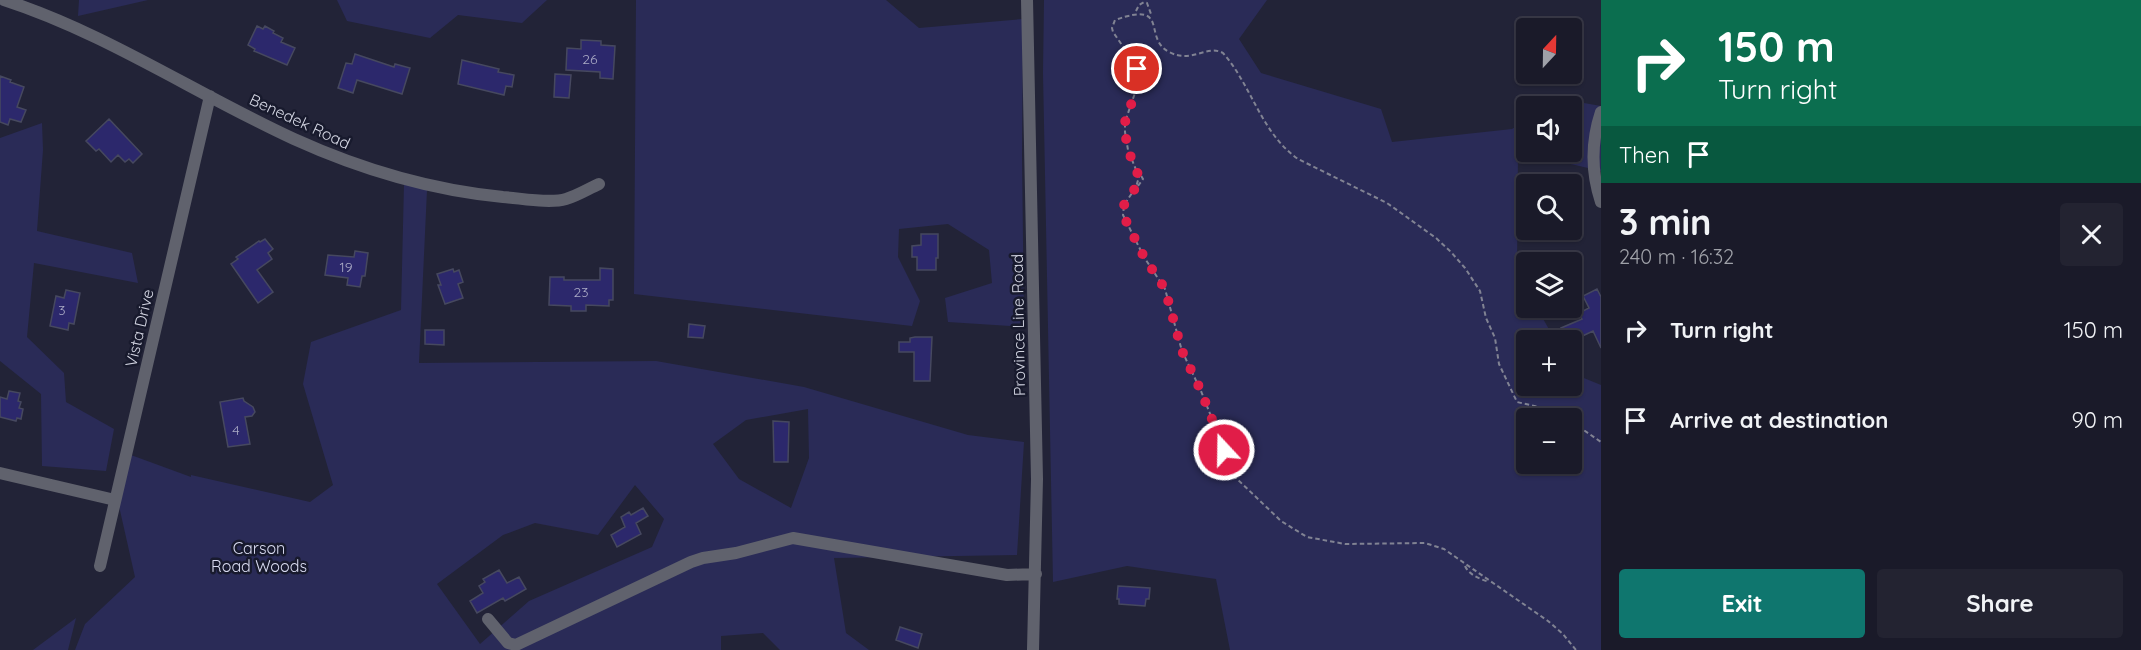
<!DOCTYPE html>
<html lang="en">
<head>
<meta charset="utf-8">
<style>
  :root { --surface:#1a1a29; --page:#232331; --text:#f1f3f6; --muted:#9fa1a8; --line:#383846; --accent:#0f766e }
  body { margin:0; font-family:Quicksand,sans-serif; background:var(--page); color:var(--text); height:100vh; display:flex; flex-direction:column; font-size:22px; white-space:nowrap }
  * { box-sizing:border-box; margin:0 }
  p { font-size:20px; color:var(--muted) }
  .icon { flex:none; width:33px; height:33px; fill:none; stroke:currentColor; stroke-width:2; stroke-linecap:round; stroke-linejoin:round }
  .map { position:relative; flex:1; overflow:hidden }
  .drawer { display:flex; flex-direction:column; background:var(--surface); width:540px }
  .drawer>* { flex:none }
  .banner { background:#0b6e4f; color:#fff; overflow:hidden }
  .needle { width:39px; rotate:22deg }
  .tools { position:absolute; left:1516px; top:18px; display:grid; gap:12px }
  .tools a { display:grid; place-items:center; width:66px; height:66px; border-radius:6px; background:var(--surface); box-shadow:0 2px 4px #0004,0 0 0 2px var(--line); font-size:30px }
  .pin { position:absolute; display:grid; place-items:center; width:51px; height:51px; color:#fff; margin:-26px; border:3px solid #fff; border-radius:50%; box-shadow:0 2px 6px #0007 }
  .me { position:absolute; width:66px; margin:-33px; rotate:339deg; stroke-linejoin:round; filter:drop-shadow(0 0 4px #0008) }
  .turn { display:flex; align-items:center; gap:21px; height:126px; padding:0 18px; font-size:27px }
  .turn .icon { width:78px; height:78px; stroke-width:2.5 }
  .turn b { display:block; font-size:42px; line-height:51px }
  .then { display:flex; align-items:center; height:57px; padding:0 18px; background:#0003; gap:12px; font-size:22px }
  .round { display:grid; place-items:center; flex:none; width:63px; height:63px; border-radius:6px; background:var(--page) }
  .summary { display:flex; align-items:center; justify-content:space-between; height:102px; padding:0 18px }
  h1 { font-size:36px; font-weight:700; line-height:45px }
  .action { display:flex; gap:12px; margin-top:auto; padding:12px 18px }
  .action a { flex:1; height:69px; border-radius:6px; background:var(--accent); color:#fff; font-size:24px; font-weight:700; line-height:69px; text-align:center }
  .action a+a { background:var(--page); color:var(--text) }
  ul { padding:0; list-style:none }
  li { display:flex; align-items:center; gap:18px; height:90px; padding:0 18px }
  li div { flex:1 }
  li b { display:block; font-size:22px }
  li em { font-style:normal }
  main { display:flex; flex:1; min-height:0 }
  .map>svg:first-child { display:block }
  .green { fill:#2a2b57; fill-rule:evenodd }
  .building { fill:#2c286c; stroke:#46485f; stroke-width:1.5 }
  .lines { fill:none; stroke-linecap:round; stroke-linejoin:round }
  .path { stroke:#818393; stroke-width:2; stroke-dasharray:4.5 3; stroke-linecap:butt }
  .minor { stroke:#60626d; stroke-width:12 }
  .route { stroke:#e11d48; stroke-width:10; stroke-dasharray:0 18 }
  .labels { text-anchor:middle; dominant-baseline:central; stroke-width:5; stroke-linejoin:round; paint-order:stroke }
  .number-label { font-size:14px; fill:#aaaac5 }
  .street-label { font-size:16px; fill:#d4d6e3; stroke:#181a2d }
  .park-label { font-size:16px; fill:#d9dbf1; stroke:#181a2d }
</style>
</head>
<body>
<main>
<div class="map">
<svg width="1601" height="650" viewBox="0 0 1601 650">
  <rect width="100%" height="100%" fill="#222337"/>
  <path class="green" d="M79 0H148L78 16Z
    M337 0H547L522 23 458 15 430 38 347 21Z
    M636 0H886L919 28 1023 19 1022 155 1024 327 948 322 945 298 992 283 989 250 948 224 899 229 898 257 920 301 912 326 634 294Z
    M1044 0H1267L1239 39 1261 73 1381 109 1392 142 1512 129 1527 120V152H1572V106H1549L1561 99 1601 106V171L1518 152 1517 272 1527 290V308H1537L1555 340H1527V386H1572V370L1574 374 1601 385V650H1230L1216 579 1127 566 1053 582 1043 73ZM1527 418H1572V464H1527Z
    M42 123 43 150 37 231 132 253 138 283 34 263 27 337 64 373 66 402 114 429 106 471 42 466 41 394 0 361V138Z
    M404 184 427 190 419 363 656 361 804 387 968 435 1024 442 1017 555 834 558 846 633 869 650H780L763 633 721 636V650H75L85 624 135 577 119 506 131 455 191 477V475L310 502 333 485 303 384 311 342 401 310ZM808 409 809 458 791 508 739 479 713 444 746 420ZM635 485 664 519 652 547 529 601 480 644 437 584 503 535 535 523 598 535Z
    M76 618 68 650H33Z"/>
  <path class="building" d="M257 26 263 29 265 26 274 31 273 33 283 38 281 42 295 48 287 65 254 51 255 49 248 45Z
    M581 40 601 41V45L615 46 613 79 600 78V72L566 70 567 48 581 49Z
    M355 54 394 67 395 64 410 68 402 94 357 80 353 93 338 88 346 63 352 64Z
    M462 60 499 69 498 72 514 75 512 87 506 86 504 95 458 84Z
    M555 74 571 75 569 98 554 97Z
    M0 76 11 80 10 82 24 87 17 107 26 110 21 122 10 119 8 125 0 122Z
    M109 119 142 154 133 163 129 159 125 162 118 155 111 162 99 149 96 151 86 141Z
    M921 234H938V258H936V270H917V257H912V246L921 245Z
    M265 239 273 249 268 253 272 259 257 270 273 292 258 303 231 264 238 259 236 257 259 241 260 242Z
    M355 251 368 253 365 276H362L360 287 347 285 348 278 325 275 328 255 354 257Z
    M600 268 613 269V300H609V306L586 305V311H571V306L549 305 550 277H564V280H600Z
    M453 269 454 272 459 270 463 282 458 284 463 298 445 304 438 285H441L437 274Z
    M1597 289 1601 297V348L1593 331 1574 340H1567L1561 328 1582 319 1579 313 1589 308 1583 296Z
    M66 290 80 293 74 324 69 323 68 330 50 326 56 296 64 298Z
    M689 324 705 326 703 338 688 337Z
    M425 330H444V345L425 344Z
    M915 337H932L930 381H914V352H899V342H910V338Z
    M9 391 20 393 18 401 21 402 19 408 23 409 21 419 17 418 16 421 0 417V397L7 399Z
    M243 398 244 401 253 407 255 412 252 416 245 417 250 444 228 447 220 402Z
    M773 421 789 422 788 462H774Z
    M643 508 648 516 636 523 641 534 617 547 611 535 625 527 621 517 629 512 631 515Z
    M499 570 507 583 519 577 526 589 505 601 503 598 477 613 470 601 483 593 479 586 485 582 483 579Z
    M1118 586 1150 588 1149 599H1146L1145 606 1119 604V599H1117Z
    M900 627 922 634 918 648 896 640Z"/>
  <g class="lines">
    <path class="path" d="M1136 11 1139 5 1144 2 1147 3 1151 14
      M1138 186 1143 179 1140 174
      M1564 418 1543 408 1517 402 1499 364 1495 338 1486 318 1480 291 1465 268 1451 252 1436 238 1387 203 1298 159C1261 133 1252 86 1223 53 1207 44 1192 64 1169 52 1142 38 1171 0 1115 20L1112 28 1113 32 1133 61 1138 74 1136 90 1125 122V132L1128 150 1139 177 1136 187 1124 205 1123 215 1144 257 1165 289 1182 351 1201 391 1235 477 1281 521 1307 537 1345 544 1425 543 1444 549 1548 621 1563 634 1576 650
      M1572 422 1601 442
      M1465 566C1469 575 1480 579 1489 582"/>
    <path class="minor" d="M4 0C106 33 196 94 294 139 360 169 431 190 503 197 520 198 549 204 566 199 577 196 588 189 599 184
      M1027 0 1037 479 1033 650
      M1601 112C1591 142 1591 172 1601 202
      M0 473 115 500
      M100 566 210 96
      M488 619 508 643 516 645 691 562 703 558 736 553 793 538 1007 575 1036 574"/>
  </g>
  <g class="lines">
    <path class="route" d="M1137 69 1136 90 1125 122V132L1128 150 1139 177 1136 187 1124 205 1123 215 1144 257 1165 289 1182 351 1201 391 1224 450"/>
  </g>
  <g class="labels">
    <g class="number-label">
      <text x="590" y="59">26</text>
      <text x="346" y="267">19</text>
      <text x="581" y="292">23</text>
      <text x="62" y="310">3</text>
      <text x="236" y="430">4</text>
    </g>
    <g class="street-label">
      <text transform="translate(300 121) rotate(25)">Benedek Road</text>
      <text transform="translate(1018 325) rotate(-91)">Province Line Road</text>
      <text transform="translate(139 328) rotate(-77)">Vista Drive</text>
    </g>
    <g class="park-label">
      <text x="259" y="548">Carson<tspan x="259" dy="18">Road Woods</tspan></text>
    </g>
  </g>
</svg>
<div class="tools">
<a><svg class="needle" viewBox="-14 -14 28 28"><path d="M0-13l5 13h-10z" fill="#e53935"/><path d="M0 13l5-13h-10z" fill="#9fa1a8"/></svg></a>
<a><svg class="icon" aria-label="sound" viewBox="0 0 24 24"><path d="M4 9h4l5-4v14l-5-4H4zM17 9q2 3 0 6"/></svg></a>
<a><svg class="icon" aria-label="search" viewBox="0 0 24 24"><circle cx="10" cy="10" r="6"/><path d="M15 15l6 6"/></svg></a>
<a><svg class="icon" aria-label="layers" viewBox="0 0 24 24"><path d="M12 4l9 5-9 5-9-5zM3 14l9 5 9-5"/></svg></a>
<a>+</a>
<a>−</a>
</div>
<div class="pin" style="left:1137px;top:69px;background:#d93025"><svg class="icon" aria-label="arrive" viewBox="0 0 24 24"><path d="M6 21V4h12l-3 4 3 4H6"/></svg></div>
<svg class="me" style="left:1224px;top:450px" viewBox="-20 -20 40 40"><circle r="17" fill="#e11d48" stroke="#fff" stroke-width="3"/><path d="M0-11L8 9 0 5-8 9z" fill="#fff"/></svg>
</div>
<section class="drawer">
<div class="banner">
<div class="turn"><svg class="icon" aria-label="right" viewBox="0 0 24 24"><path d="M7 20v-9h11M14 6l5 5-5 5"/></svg><div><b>150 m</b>Turn right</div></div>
<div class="then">Then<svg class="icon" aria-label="arrive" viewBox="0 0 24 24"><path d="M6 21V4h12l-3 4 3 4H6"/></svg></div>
</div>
<div class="summary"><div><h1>3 min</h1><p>240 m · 16:32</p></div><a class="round"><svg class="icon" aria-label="close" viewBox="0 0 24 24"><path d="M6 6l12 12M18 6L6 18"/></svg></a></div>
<ul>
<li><svg class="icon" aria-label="right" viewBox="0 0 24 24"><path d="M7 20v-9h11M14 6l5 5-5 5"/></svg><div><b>Turn right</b></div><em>150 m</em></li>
<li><svg class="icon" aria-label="arrive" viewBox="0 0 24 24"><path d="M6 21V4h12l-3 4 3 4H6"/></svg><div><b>Arrive at destination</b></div><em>90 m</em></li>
</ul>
<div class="action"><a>Exit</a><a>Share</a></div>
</section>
</main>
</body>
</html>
